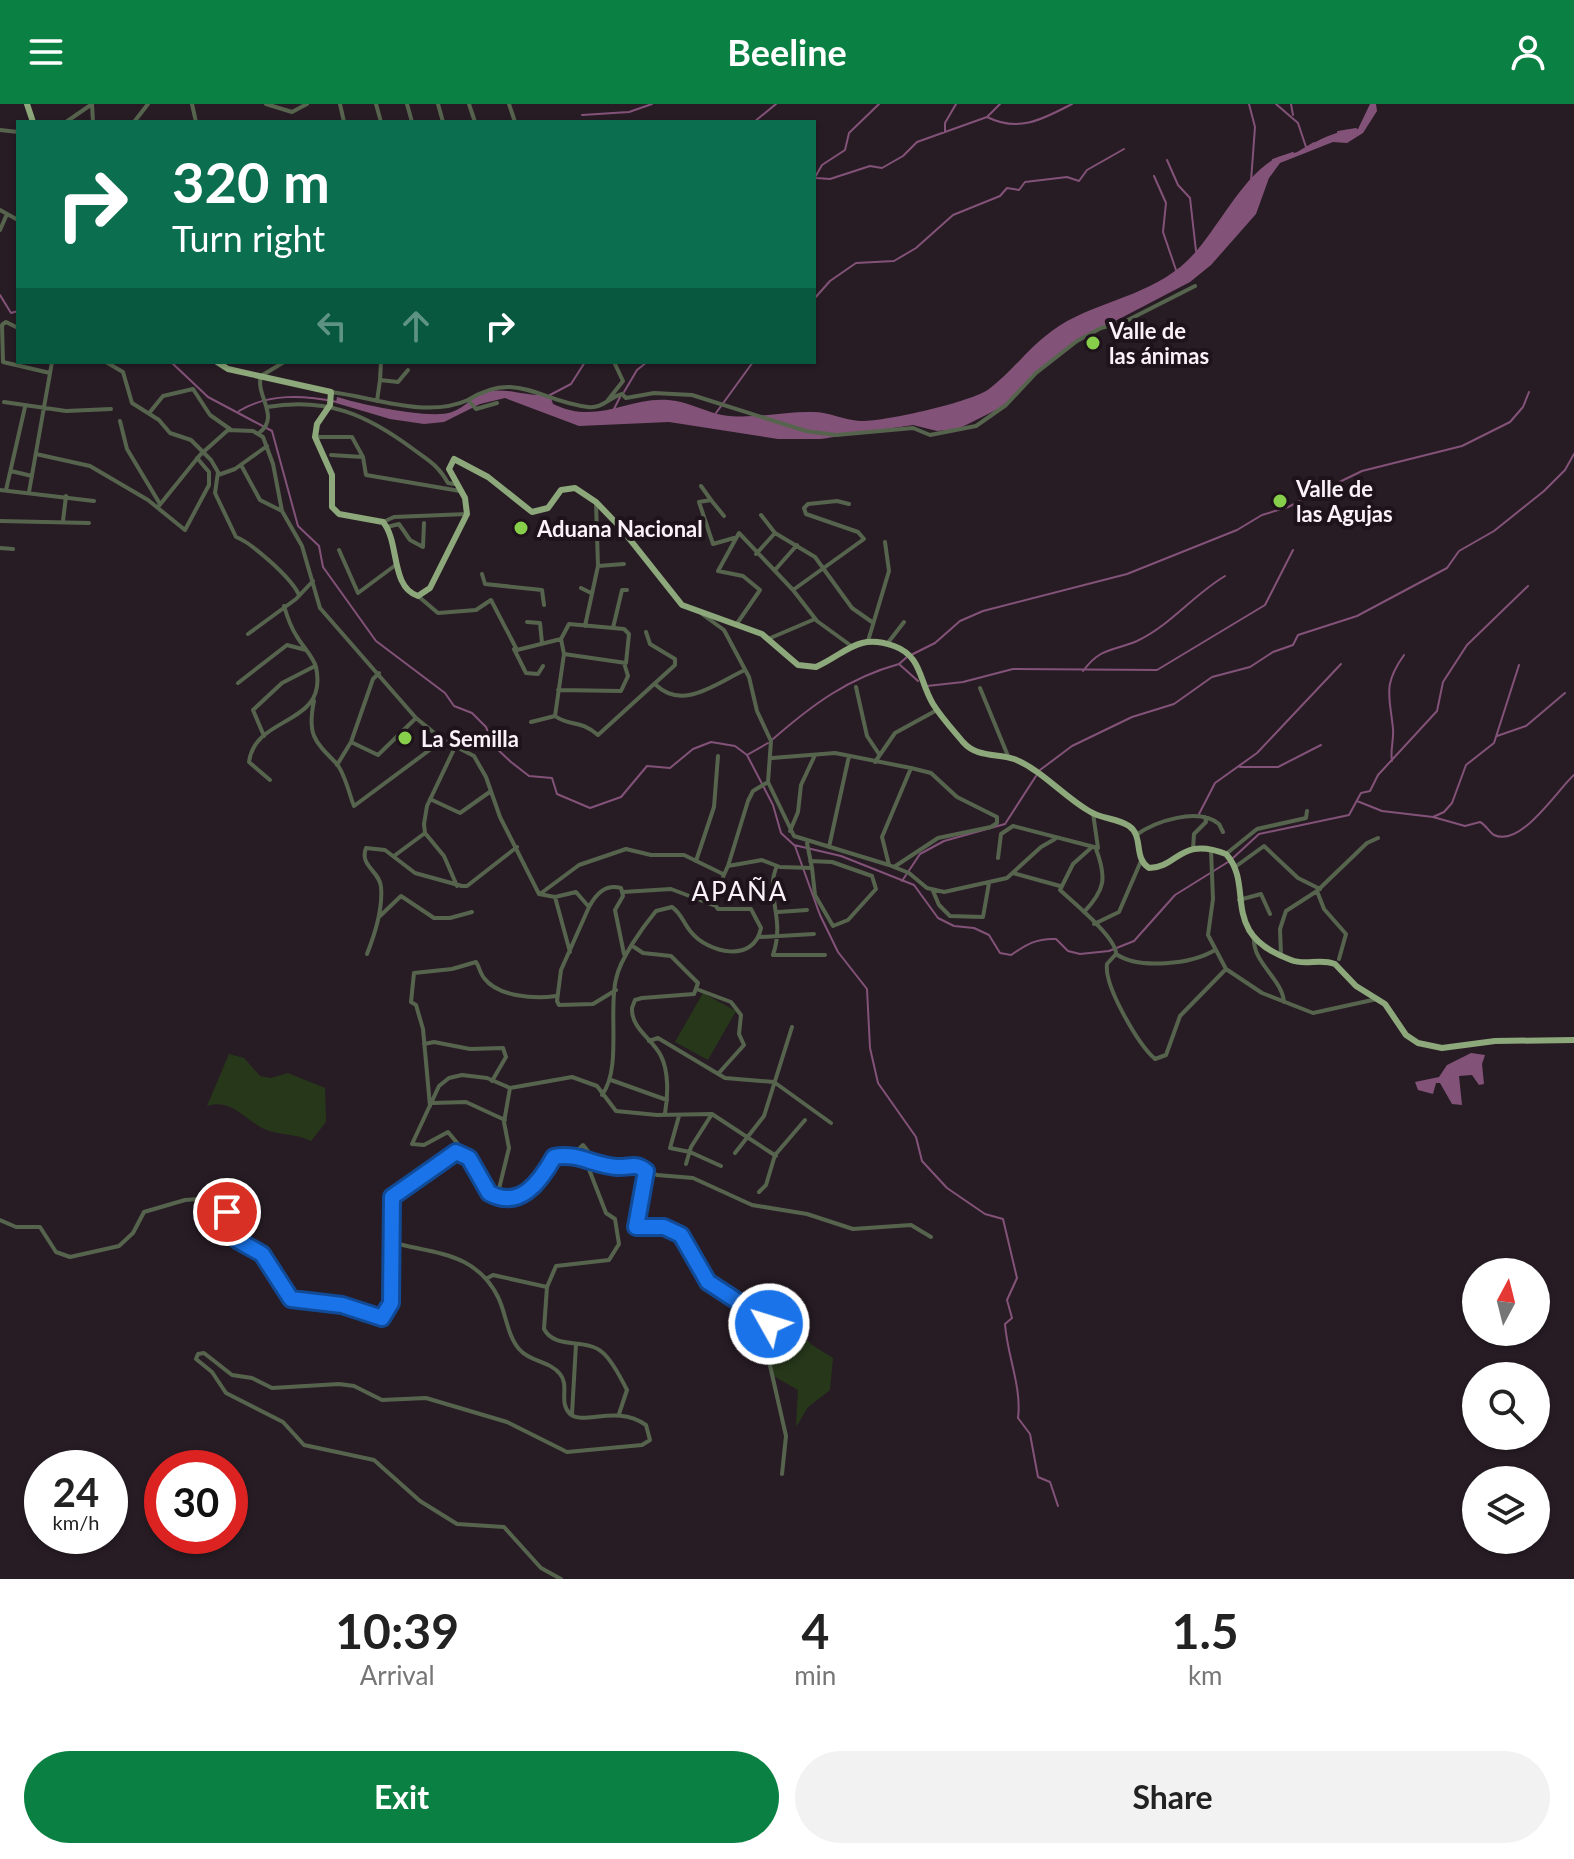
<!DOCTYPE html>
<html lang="en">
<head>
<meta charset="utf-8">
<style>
  :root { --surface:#fff; --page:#f2f2f2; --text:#222; --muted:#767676; --accent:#0b8043 }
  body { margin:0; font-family:Lato,sans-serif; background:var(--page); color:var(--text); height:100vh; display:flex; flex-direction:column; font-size:30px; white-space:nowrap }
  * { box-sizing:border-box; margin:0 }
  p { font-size:26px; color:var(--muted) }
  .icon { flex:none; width:44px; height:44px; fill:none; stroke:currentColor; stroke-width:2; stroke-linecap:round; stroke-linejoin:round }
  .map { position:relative; height:1475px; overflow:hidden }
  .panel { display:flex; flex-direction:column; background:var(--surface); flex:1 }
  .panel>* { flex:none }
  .banner { position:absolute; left:16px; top:16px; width:800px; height:244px; border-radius:0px; box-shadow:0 2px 6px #0004; background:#0b6e4f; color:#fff; overflow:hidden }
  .needle { width:52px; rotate:7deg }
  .controls { position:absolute; left:1462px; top:1154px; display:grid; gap:16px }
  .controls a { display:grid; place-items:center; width:88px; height:88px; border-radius:50%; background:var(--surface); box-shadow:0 2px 6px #0004; font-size:40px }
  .speed { position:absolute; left:24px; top:1346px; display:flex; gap:16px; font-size:40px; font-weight:700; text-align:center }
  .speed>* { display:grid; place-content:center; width:104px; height:104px; border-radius:50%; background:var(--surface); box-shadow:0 2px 6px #0004; line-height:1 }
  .speed small { font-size:20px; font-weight:400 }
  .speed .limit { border:12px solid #d22; background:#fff; color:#111 }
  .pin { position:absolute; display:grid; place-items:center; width:68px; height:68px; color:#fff; margin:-34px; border:4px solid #fff; border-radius:50%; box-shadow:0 2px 8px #0007 }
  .me { position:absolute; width:88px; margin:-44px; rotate:309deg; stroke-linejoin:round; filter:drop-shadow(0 0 6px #0008) }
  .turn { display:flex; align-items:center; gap:28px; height:168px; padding:0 24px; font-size:36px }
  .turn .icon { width:104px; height:104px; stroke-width:2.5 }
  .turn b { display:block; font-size:56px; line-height:68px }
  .lanes { display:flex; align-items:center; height:76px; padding:0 24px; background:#0003; justify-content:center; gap:40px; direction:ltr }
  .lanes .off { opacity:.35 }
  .eta { display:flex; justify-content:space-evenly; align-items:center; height:136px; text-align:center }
  .eta b { font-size:48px; font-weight:700; line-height:56px }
  .cta { display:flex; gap:16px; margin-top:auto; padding:16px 24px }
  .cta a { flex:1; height:92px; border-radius:48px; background:var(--accent); color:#fff; font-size:32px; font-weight:700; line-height:92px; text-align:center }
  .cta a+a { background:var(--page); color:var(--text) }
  header { display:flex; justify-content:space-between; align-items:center; height:104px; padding:0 24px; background:var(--accent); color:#fff; font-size:36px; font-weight:700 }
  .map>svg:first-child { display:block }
  .green { fill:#27381a }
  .water { fill:#835278 }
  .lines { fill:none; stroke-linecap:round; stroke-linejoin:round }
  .stream { stroke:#835278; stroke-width:2 }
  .minor { stroke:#56644e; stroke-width:4 }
  .major { stroke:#8da87a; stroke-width:6 }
  .route-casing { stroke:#114b97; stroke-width:20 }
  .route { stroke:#1a73e8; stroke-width:14 }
  .poi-dot { fill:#87cf4a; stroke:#1e131b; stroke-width:3 }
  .labels { text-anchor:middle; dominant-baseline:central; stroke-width:8; stroke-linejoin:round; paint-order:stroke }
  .poi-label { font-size:22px; font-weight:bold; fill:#faf2f8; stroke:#1e131b; text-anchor:start }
  .quarter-label { font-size:26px; letter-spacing:2px; fill:#faf2f8; stroke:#1e131b }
</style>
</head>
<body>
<header><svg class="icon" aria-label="menu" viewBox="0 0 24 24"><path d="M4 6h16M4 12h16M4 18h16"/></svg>Beeline<svg class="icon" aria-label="person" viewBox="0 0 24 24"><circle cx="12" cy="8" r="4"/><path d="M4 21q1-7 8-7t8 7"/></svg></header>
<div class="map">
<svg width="1574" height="1475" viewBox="0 0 1574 1475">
  <rect width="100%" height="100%" fill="#271c24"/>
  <path class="green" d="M703 889 736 907 708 956 675 938Z
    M229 950 244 954 260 972 271 974 288 969 325 984 326 1018 311 1037C296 1029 278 1032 262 1024 244 1014 230 994 207 1002Z
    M790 1218 812 1241 833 1254 830 1286 808 1303 796 1323 798 1286 772 1271C760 1232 772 1244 790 1218Z"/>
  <path class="water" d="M1370 0H1376L1377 7 1363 29 1347 39 1333 38 1280 59 1269 74 1256 110 1211 161 1190 178 1077 237 1036 269 1006 301 958 325 937 327 913 321 821 335H778L669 318 579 322 505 294 480 300 444 318 424 320 390 315 336 299 337 293C359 300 431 316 452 308 466 303 476 289 490 287 508 284 527 293 550 291L553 300C601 323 630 289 676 297 692 300 707 308 722 311 751 316 784 307 813 308 829 308 844 316 860 317 883 318 972 298 989 285 1013 267 1031 240 1059 222 1100 196 1151 192 1188 156 1216 129 1239 76 1274 55 1282 50 1293 51 1302 46 1319 35 1338 26 1358 25Z
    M1471 949 1485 951 1482 960 1484 980 1479 981 1472 971 1459 972 1462 1001 1452 1000 1440 979H1436L1433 990 1418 986 1415 978 1439 973 1447 961Z"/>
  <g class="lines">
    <path class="stream" d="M1249 0 1255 23 1251 77
      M1276 0 1298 19 1306 43
      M1291 0 1293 11
      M582 11 629 8 652 0
      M987 13 1000 0
      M754 18 776 0
      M945 28V19L956 0
      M1338 28 1356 25
      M1299 48 1314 39
      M1167 56 1178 81 1190 94 1196 147
      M1273 56 1293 49
      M1154 72 1166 99 1163 128 1176 166
      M816 74 830 75 870 62 882 64 903 52 917 38 987 13C1019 29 1043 15 1072 0
      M814 75 822 61 845 46 849 29 879 0
      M0 191 11 209 18 207
      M814 195 830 177 856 159 894 157 916 144 953 111 1000 92 1007 84 1019 86 1025 78 1067 73 1079 77 1087 66 1124 45
      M171 258 208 293 272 327 298 422 319 442 323 463 376 537 445 589 454 602 472 609 486 623 494 642 511 658 529 672 552 674 557 690 590 704 621 693 647 662 670 664 693 645 711 638 735 642 747 651 773 701 781 729 794 741 841 752 914 781 938 814 954 822 974 824 989 831 1000 849 1011 851C1026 841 1036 834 1056 835L1068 847 1080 850 1109 847 1134 837 1175 791 1228 758
      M624 288 637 266 647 258
      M550 291 571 280 585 258
      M239 307C269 289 304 291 337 298
      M613 307 620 293
      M716 309 753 258
      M913 550 935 539 960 517 983 507 1127 470 1237 426 1262 411 1288 403 1362 367 1462 342 1510 318 1523 303 1529 288
      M899 560 918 577
      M1083 567C1101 543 1111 548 1137 537 1171 521 1193 491 1225 472
      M927 582 963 578 1013 565 1157 566 1265 501 1293 446
      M1497 632 1526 622 1565 589
      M773 635C812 601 848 574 899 560L907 553
      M747 651 768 639
      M1392 657C1390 646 1394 636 1393 625 1390 592 1382 582 1404 551
      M1240 663H1278L1321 641
      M1040 666 1072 642 1132 613 1174 600 1212 573 1250 563 1273 548 1293 541 1298 531 1357 512 1447 464 1459 447 1494 427 1544 387 1565 366 1574 350
      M1357 697 1382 707 1433 713 1444 708 1452 699 1466 661 1494 639 1519 561
      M1199 710 1215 679 1257 649 1341 560
      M1433 713 1465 722 1480 718C1486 721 1489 728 1494 731 1521 744 1557 686 1574 671
      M795 742 820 811 838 848 867 885 870 944 878 979 916 1033 922 1057 947 1084 985 1110 1003 1115 1017 1174 1007 1196 1012 1214 1005 1220C1007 1251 1022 1283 1018 1314L1030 1330 1038 1373 1050 1378 1058 1402
      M1233 754 1259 730 1349 711 1361 689 1370 687 1378 671 1437 607 1443 578 1467 541 1528 482
      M902 777 920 750 944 737 1005 720 1036 672"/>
    <path class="minor" d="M92 0 93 18
      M192 0 196 18
      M266 0 292 8 307 0
      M340 0 344 18
      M376 0 381 18
      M407 0 412 18
      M438 0 443 18
      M469 0 475 18
      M509 0 515 18
      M66 18 92 0
      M134 18 148 0
      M0 26 18 28
      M0 106 18 116
      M0 126 7 110
      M3 220 6 218 18 224
      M2 221 3 258 50 269
      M106 258 123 268 132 299 159 316 170 329 191 336 211 356 218 368 215 389 236 433C252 439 290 473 298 489
      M380 276 381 258
      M331 288C373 293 426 315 468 296L476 305 497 299
      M468 296C517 265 540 298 588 303 602 305 610 293 622 290L626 294 654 289 692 291 806 327 836 331 913 324 930 331 976 322 1006 301 1036 269 1077 237 1101 224 1126 217 1195 182
      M608 296 623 277 614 258
      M377 297 380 276 398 278 408 266
      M4 298 66 307 111 305
      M267 303C326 293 366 310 413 345 429 357 438 361 448 379L454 380
      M150 308 163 292 193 285 210 311 230 325
      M120 317 127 345 160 400
      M259 329C281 313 255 291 261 272L284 258
      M315 333H352L363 353 366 371 460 387
      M36 350 90 362 148 396 185 426 209 381V368L197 354
      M331 351 363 353
      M241 361 260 396 282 407
      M11 367 32 372
      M218 371 235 365 267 342
      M701 382 711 396
      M0 386 94 397
      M6 386 25 303
      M29 388 52 258
      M158 403 200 351 228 326 253 327 263 333 273 360 282 407 302 442 320 504 416 614 443 636 474 652 486 673 500 713 539 790 555 793 576 788 589 803C596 790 605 780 621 784L623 792 615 806 624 850
      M761 411 775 429 815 453 852 504 872 518
      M724 412 711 396 699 398 713 440 734 434
      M0 417 89 419
      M63 417 66 392
      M383 418 394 413 467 410
      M387 423 399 420 410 436 423 443 424 419
      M0 444 13 445
      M339 446 358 489 397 460
      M756 450 775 429
      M598 462 624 460
      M775 466 797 441
      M482 470 485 480 542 486 544 501
      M581 484 591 489
      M793 486 864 435 858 428 806 410 804 404 808 400 837 397 849 400
      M418 492 438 509 476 506 491 496 517 546 561 535 569 520 624 525 629 530 626 559 564 550
      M527 518 540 519 542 539
      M736 521 760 486 743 472 718 467 739 429 793 486 817 517 850 541
      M585 522 598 462 596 398
      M613 524 622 486H627
      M248 530 296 495 313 477
      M561 535 564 550 555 612C570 623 580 615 598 631L675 561V555L650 540 646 528
      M768 535 815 515
      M868 537 889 467 885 438
      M887 540 904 518
      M514 545 526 569 538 570 543 562
      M238 579 287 541 306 546
      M656 581C683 607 716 579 745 566
      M856 583 867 632 879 650
      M980 584 1008 652
      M558 586 621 587 628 572 624 559
      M314 597C307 630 314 637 336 659 345 669 349 690 354 702L443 636
      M531 618 555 612
      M264 632 253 606 282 579 315 562
      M351 638 378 651 416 614
      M456 641 427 702 424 720 425 729 444 752 457 782
      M772 654 835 649 911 664 931 669 957 693 997 713V719L991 723 938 734 894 763
      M875 658 895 629 937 606
      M337 661 351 638 373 575 379 569
      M270 676 249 658C255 610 329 623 316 563 313 552 302 542 296 531 290 522 287 512 284 502
      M768 678 794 732 889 761 909 769 927 784 944 788 1007 774 1041 743 1055 735
      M430 695 460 709 491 687
      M790 727 798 708 801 681 815 651
      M1136 731C1156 717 1198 703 1219 720L1223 728
      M829 743 849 652
      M1092 743 1073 760 1060 786C1073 798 1117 834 1116 850
      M1193 745 1194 730 1206 718 1205 713
      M1211 746 1213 795 1208 831 1226 865 1262 889 1313 909 1377 895
      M1226 750 1257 725 1306 714 1307 707
      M394 752 425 729
      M998 754 1001 730 1013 722 1098 744 1093 709
      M696 757 714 703 718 652
      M810 757 832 758 872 772 876 785 848 816 833 822 815 791 812 764
      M889 761 882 733 911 664
      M728 762 762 756 780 763 812 764 807 739
      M777 762C764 790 786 813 773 851H825
      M1235 763 1264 742 1298 774 1320 785
      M1013 769 1060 782
      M933 787 939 801 950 812 983 813 989 779
      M1317 787 1324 805 1346 830 1339 855
      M623 788 671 785 713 801
      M540 790 579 761 626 745 651 751H684L723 770
      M555 793 570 848
      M1239 796 1261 790 1270 810
      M589 803 561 866 557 897 559 901 593 900 616 886
      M778 808 807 806
      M1084 808C1105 786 1107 774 1096 745
      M379 813 401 792 434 814H450L472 808
      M1094 820 1119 808 1141 757
      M760 833 814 830
      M1254 833C1252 859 1282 874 1284 898
      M634 843 643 849 671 852 698 879 694 890 642 894 635 896 632 904C631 925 653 935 661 952 669 968 668 992 665 1009
      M1215 846C1192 860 1139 866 1116 850L1107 860C1104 882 1138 940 1155 955L1166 951 1180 912 1226 865
      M367 850C375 830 383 805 381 783 380 767 359 762 366 744L385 746 415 769 462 782H467L517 743
      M1281 851 1280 825 1286 807 1317 787 1367 739 1378 734
      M699 886 731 898 741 911 739 930 744 941 718 970
      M649 937 658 934 725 974 774 978 831 1019
      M424 940 434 938 470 945 503 944 506 953 492 977
      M611 976 667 996
      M602 991C622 964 608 907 616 875 620 855 642 824 656 807L672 803C682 810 683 819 691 828 708 849 754 860 761 824L751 805H718L712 797 728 762 748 697 753 687 768 678 771 637 757 607 749 573 724 526 702 510
      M432 999 466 998 505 1016
      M430 1002 423 925 416 901 411 898 414 869 452 865 476 858C479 862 480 869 484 874 498 893 535 895 556 892
      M679 1012 670 1044 690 1048 721 1062
      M456 1048C481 1059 488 1115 525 1090L554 1053H585L617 1063 634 1060 657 1071 693 1074 752 1101 807 1110 853 1125 911 1121 931 1133
      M735 1049 764 1012 792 923
      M572 1052 583 1041 595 1056
      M585 1055 606 1109 615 1115 619 1140 609 1156 556 1162 547 1183 544 1225C555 1246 586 1234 602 1248 612 1256 621 1274 627 1286L619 1310
      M686 1060 691 1043 712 1010
      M646 1067 636 1123H664L681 1131 708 1178 751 1206 773 1204 764 1235 786 1332 782 1370
      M759 1088 766 1081 775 1051 805 1016
      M497 1093 509 1044 504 1018 510 984
      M0 1116 16 1123H40L56 1148 70 1153 119 1142 133 1129 144 1108 185 1096 212 1094 227 1108 237 1136 262 1150 291 1195 342 1201 382 1214 391 1199 392 1093 456 1048 458 1040 448 1028 424 1041 412 1040 439 982 449 974 462 971 487 974 510 984 572 973 597 982 616 1007 657 1011 712 1010 776 1052
      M394 1139C437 1150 476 1149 498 1193 506 1209 507 1231 519 1245 530 1258 550 1257 560 1270 570 1282 558 1298 570 1310 584 1322 616 1300 646 1321L650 1336 642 1341 567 1348 507 1318 426 1294 382 1296 354 1282 339 1280 272 1284 252 1274 232 1271 204 1249 198 1250 196 1255 212 1268 226 1289 283 1318 304 1341 374 1356 420 1397 457 1420 504 1423 541 1464 561 1475
      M486 1175 493 1171 547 1183
      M572 1310 576 1240"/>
    <path class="major" d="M27 0 33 18
      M217 258 228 265 331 288 330 301 317 320 315 333 332 371V403L339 410 383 418C400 438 390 483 418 492L430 484 467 410 465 394 449 365 454 355 488 373 532 408 548 404 561 386 575 384 596 398 620 423 682 501 762 530 798 561 816 563C847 549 857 529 894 542 922 552 919 577 933 600 941 613 953 626 963 638 977 654 997 649 1014 655 1042 666 1063 692 1089 707 1101 715 1117 714 1129 722 1144 732 1133 754 1149 764 1179 763 1180 732 1226 750 1256 783 1217 829 1291 856 1305 862 1320 854 1335 860L1356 882 1385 900 1406 931 1418 939 1442 944 1495 937 1574 936"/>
  </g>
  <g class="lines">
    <g class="route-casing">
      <path id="route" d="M227 1108 237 1136 262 1150 291 1195 342 1201 382 1214 391 1199 392 1093 456 1048 469 1054 489 1089C520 1106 540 1078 554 1053 578 1048 594 1062 617 1063 630 1064 634 1058 646 1067L636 1123H664L681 1131 708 1178 751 1206 773 1204 769 1220"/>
    </g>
    <use href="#route" class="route"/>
  </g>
  <g class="poi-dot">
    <circle cx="1093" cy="239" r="8"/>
    <circle cx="1280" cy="397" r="8"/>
    <circle cx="521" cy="424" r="8"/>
    <circle cx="405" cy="634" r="8"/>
  </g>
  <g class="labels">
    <g class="poi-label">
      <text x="1109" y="226">Valle de<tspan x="1109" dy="25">las ánimas</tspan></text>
      <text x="1296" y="384">Valle de<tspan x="1296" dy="25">las Agujas</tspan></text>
      <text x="537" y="424">Aduana Nacional</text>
      <text x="421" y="634">La Semilla</text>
    </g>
    <g class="quarter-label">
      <text x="740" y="787">APAÑA</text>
    </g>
  </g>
</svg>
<div class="controls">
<a><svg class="needle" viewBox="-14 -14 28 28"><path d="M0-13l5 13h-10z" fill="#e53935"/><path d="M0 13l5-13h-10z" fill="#767676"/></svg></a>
<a><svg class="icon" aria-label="search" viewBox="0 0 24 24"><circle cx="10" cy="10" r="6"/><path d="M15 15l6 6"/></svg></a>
<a><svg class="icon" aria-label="layers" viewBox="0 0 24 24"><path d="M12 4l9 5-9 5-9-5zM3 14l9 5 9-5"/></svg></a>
</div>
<div class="speed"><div>24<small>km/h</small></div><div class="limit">30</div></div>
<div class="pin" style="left:227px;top:1108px;background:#d93025"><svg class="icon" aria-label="arrive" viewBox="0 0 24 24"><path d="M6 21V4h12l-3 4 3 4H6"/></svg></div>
<svg class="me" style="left:769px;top:1220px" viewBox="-20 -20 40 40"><circle r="17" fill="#1a73e8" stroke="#fff" stroke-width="3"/><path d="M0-11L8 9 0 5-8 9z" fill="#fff"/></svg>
<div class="banner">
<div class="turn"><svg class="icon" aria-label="right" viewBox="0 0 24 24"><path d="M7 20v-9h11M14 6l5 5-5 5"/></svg><div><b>320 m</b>Turn right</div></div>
<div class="lanes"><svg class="icon off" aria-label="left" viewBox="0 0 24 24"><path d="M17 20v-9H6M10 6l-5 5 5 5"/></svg><svg class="icon off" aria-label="ahead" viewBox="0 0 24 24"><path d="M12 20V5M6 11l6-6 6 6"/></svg><svg class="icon" aria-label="right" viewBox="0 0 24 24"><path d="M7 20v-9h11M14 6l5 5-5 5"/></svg></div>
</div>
</div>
<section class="panel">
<div class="eta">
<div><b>10:39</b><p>Arrival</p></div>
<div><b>4</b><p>min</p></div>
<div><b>1.5</b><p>km</p></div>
</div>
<div class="cta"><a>Exit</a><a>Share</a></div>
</section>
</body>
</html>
